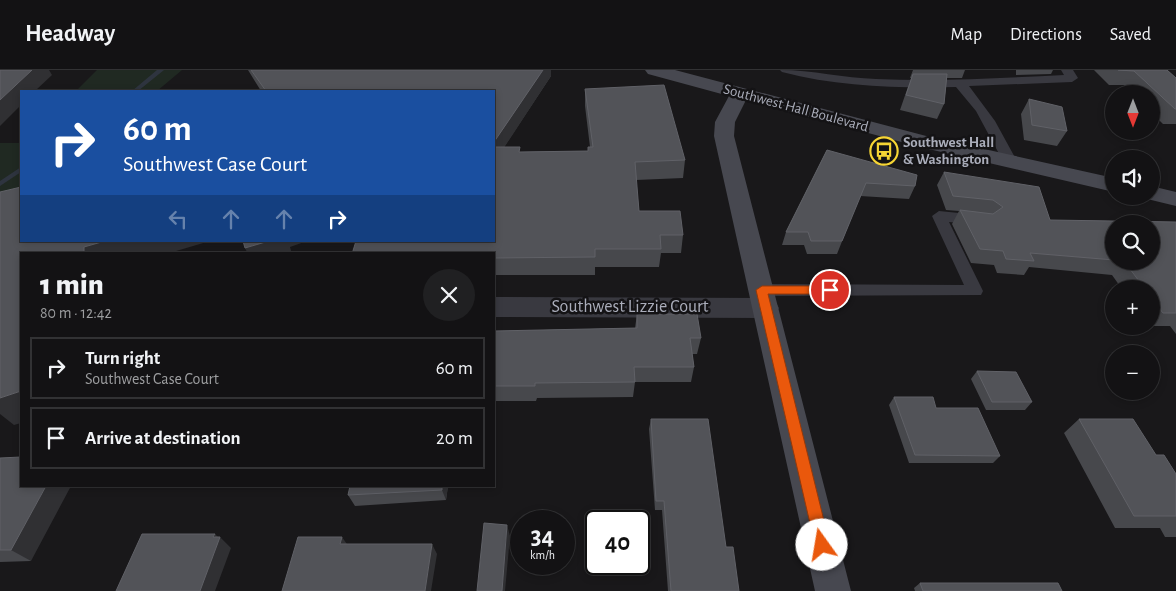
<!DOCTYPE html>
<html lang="en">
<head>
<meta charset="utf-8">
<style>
  :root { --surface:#131214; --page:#202022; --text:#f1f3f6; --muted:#9d9ea0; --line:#323234 }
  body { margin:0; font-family:"Alegreya Sans",sans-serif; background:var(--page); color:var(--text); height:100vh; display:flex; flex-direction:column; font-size:19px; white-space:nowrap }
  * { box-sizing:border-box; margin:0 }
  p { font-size:16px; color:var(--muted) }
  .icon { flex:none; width:28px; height:28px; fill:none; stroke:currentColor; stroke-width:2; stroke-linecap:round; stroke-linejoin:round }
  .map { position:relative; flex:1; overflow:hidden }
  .side { position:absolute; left:20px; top:182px; width:475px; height:235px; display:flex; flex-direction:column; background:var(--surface); border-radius:0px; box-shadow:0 2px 8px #0003,0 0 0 1px var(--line) }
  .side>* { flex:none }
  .hud { position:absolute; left:20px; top:20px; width:475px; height:152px; border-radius:0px; box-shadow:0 2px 8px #0003,0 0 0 1px var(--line); background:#1a4fa0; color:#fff; overflow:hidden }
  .needle { width:32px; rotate:180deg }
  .buttons { position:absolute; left:1105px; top:15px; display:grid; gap:10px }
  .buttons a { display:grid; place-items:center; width:55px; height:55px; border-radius:50%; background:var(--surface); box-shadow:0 2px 8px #0003,0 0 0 1px var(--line); font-size:25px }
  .speed { position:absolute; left:510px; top:440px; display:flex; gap:10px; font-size:25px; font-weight:700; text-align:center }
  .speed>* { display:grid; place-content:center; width:65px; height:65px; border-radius:50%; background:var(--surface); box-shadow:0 2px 8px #0003,0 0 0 1px var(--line); line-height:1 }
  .speed small { font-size:12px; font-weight:400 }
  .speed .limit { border:2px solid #111; border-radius:8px; background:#fff; color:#111 }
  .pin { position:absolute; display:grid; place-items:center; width:42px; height:42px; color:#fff; margin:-21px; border:2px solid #fff; border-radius:50%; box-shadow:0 1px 5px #0007 }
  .me { position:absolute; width:55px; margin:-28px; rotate:347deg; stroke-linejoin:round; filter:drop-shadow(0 0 4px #0008) }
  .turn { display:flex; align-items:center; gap:18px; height:105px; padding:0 20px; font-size:22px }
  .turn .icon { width:65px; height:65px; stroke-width:2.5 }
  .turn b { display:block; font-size:35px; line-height:42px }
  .lanes { display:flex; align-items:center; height:48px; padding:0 20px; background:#0003; justify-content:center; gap:25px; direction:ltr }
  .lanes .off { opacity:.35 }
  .round { display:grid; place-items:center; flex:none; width:52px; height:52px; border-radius:26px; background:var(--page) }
  .head { display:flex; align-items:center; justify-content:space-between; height:85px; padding:0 20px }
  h1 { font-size:30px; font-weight:800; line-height:38px }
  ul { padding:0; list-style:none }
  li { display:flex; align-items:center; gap:15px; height:62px; margin:0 10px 8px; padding:0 10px; border:2px solid var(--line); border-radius:0px }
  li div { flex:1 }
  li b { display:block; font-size:19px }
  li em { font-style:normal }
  header { display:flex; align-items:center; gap:30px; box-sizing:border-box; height:70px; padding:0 25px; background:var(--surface); border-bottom:1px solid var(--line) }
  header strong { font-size:24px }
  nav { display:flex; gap:28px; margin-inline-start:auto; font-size:18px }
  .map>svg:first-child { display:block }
  .green { fill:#202922 }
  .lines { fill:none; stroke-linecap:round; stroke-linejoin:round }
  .stream { fill:#2e343f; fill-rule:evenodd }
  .lane { fill:#393940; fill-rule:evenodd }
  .street { fill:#393940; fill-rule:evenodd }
  .secondary { fill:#474850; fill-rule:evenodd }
  .wall { fill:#47484c; fill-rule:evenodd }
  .shaded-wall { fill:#303033 }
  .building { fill:#525358; stroke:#606167 }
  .route { fill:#ea580c; stroke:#983908 }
  .labels { text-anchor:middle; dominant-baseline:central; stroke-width:5; stroke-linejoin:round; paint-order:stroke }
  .far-street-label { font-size:15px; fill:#aaadba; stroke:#141315 }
  .far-poi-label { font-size:15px; font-weight:bold; fill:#aaadba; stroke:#141315; text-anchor:start }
  .street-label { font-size:18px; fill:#aaadba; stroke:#141315 }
</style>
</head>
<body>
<header>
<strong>Headway</strong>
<nav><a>Map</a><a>Directions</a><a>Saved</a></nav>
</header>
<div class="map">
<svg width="1176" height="521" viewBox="0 0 1176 521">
  <rect width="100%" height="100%" fill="#19181a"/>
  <path class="green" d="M97 0H182L157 21H76Z
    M0 73H21V121L0 137Z"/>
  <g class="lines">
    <path class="stream" d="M157 0H164L138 21H132Z
      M21 97V102L0 116V111Z"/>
    <path class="lane" d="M780 0C812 0 844 8 876 9 939 12 1001 8 1064 5L1061 0H1073L1078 8 1072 12 969 16 995 51 1018 93 1011 97 1004 93 976 41 956 17C897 18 839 17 782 2Z
      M939 141 979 145 987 150 979 155 949 152 983 221 981 225 762 226 756 224 754 220 756 216 762 214 964 215 932 146Z"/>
    <path class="street" d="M494 227 766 228 775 231 779 238 775 245 766 248 494 247Z"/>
    <path class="secondary" d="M645 0H675L930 67 1114 108V122L920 77 746 30 735 52 734 66 851 521H815L714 66 715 52 729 26 648 4Z
      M1151 116 1176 122V136L1143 128 1142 126H1151Z"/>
  </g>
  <path class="wall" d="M248 0 551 6 504 77 520 82 588 81 590 77 585 36V19L685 90 683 108 636 110 639 141 683 165 681 183H661L659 197H595V205H494V21H261Z
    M913 0H965L962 8H947L944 34 937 49 900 40 911 8H910Z
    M1016 0H1053L1051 4 1016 5Z
    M1094 0H1167L1176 8V54H1163L1151 42V24H1133L1124 15H1109Z
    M1029 29 1067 61 1057 76 1024 70 1021 44Z
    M827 80 915 116 909 129 860 126 837 184H807L804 175H782L786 162Z
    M944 102 1050 150 1176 152V264L1170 256H1149H1151V219H1122L1112 205 1029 197 1024 205 997 203 994 195 971 193 952 154 959 141 946 140 937 115ZM1114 154 1151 191H1114Z
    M637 244 701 268 697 284H692L694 297 691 312H635L633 327 537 328 536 331H494V261L635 258Z
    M977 301 1032 332 1025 340H986L971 309Z
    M894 327 936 338 1000 386 993 393H909L889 335Z
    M651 349 726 477 739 521H668L662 440H655L649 359Z
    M1079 349 1156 385 1176 404V467H1165L1160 458H1115L1064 363Z
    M0 388 31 491 0 492Z
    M448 416 446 430 355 436 348 425Z
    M920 513 1062 521H915L914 518Z"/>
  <path class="shaded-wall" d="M32 0H49L52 5 35 21H21V35L0 56V30Z
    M543 0H551V6L494 93V72Z
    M105 171H210L166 184H84V177Z
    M269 171H307L290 177 292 184H248L245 178Z
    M21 321V353L14 355 0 344V328Z
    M46 416H71L31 491 11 480Z
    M442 416H448L446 430 442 420Z
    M507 455 510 466 505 521H502Z
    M215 464 220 469V467L231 478 215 521H200Z
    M342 467 349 477 340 474Z
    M432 474 437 484 431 521H425Z"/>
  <path class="building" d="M0 0H32L0 30Z
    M251 0H543L494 72V21H266Z
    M1118 0H1167L1176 8V39H1175L1134 1Z
    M913 4H947L944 34 906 25Z
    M664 15 685 90 635 92 639 141H680L683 165H660L661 179H595V187L494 188V184H352L356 171H494V77H520L519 82 588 81V77H593L585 19Z
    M1029 29 1062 37 1067 61 1032 55Z
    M827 80 917 105 915 116 866 113 842 171H811L808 162H786Z
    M944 102 1039 117 1050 150 1176 152V243H1163L1151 228V219H1145L1124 191H1151V154H1114V190L1030 183 1034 191 1006 189 1003 181 980 179 960 140 993 144 1003 137 993 130 953 126Z
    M21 117V171H105L84 177V184H21V321L0 328V122Z
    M243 171H269L245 178Z
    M637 244H697L701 268H690L694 297H634L635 312 535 313V316H494V261L637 258Z
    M977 301 1016 302 1032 332H992Z
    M894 327H933L936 338H978L1000 386 915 385Z
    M651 349H708L726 477H733L739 521H671L664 431H656Z
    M1079 349H1133L1156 385H1164L1176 404V446H1134Z
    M21 387V416H46L11 480H0V388Z
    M350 416H442V420L348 425Z
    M484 453 507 455 502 521H477Z
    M142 464H215L213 467H220L200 521H116Z
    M298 467H342L340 474H432L425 521H282Z
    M920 513H1058L1062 521H923Z"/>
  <path class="route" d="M762 216H830L835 220 830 224H768L830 475 828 480 822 482 817 480 815 475 756 220Z"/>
  <defs>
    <g id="bus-ring" transform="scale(1.4375)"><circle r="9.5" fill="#141315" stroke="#f6d534" stroke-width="1.5"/><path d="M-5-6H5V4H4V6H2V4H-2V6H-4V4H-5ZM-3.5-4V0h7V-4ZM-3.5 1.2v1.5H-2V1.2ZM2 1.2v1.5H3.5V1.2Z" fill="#f6d534"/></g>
  </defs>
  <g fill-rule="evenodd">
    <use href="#bus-ring" x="884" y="81"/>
  </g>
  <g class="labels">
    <g class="far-street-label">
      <text transform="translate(796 38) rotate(15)">Southwest Hall Boulevard</text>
    </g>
    <g class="far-poi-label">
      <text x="903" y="72">Southwest Hall<tspan x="903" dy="17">&amp; Washington</tspan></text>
    </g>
    <g class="street-label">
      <text x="630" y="237">Southwest Lizzie Court</text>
    </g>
  </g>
</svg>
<div class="buttons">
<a><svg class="needle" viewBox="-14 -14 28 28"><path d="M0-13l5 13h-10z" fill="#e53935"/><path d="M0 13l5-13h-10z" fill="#9d9ea0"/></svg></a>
<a><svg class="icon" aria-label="sound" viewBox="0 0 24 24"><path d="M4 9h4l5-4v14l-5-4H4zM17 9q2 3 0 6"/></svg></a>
<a><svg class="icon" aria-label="search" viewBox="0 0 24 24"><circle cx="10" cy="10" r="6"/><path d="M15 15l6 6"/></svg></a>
<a>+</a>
<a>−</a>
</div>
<div class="speed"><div>34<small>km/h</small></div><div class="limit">40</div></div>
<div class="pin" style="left:830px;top:220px;background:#d93025"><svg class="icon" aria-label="arrive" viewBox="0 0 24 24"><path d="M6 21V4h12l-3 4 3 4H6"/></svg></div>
<svg class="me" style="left:822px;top:475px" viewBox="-20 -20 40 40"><circle r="19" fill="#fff"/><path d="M0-13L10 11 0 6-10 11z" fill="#ea580c"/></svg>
<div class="hud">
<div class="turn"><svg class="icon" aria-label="right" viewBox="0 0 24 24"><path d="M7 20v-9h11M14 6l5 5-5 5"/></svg><div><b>60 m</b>Southwest Case Court</div></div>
<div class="lanes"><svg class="icon off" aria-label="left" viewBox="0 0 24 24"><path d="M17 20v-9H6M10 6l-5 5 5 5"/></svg><svg class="icon off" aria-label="ahead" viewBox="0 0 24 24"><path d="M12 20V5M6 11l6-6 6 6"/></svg><svg class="icon off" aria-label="ahead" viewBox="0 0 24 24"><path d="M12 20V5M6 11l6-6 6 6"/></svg><svg class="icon" aria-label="right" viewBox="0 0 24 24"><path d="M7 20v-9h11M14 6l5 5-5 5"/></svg></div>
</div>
<section class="side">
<div class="head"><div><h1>1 min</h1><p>80 m · 12:42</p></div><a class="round"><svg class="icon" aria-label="close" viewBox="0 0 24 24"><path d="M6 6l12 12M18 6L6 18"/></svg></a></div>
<ul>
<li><svg class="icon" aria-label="right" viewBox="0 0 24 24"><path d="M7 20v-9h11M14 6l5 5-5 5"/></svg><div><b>Turn right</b><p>Southwest Case Court</p></div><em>60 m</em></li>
<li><svg class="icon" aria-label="arrive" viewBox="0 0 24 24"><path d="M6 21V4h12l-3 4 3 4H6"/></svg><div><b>Arrive at destination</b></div><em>20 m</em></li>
</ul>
</section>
</div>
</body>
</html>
